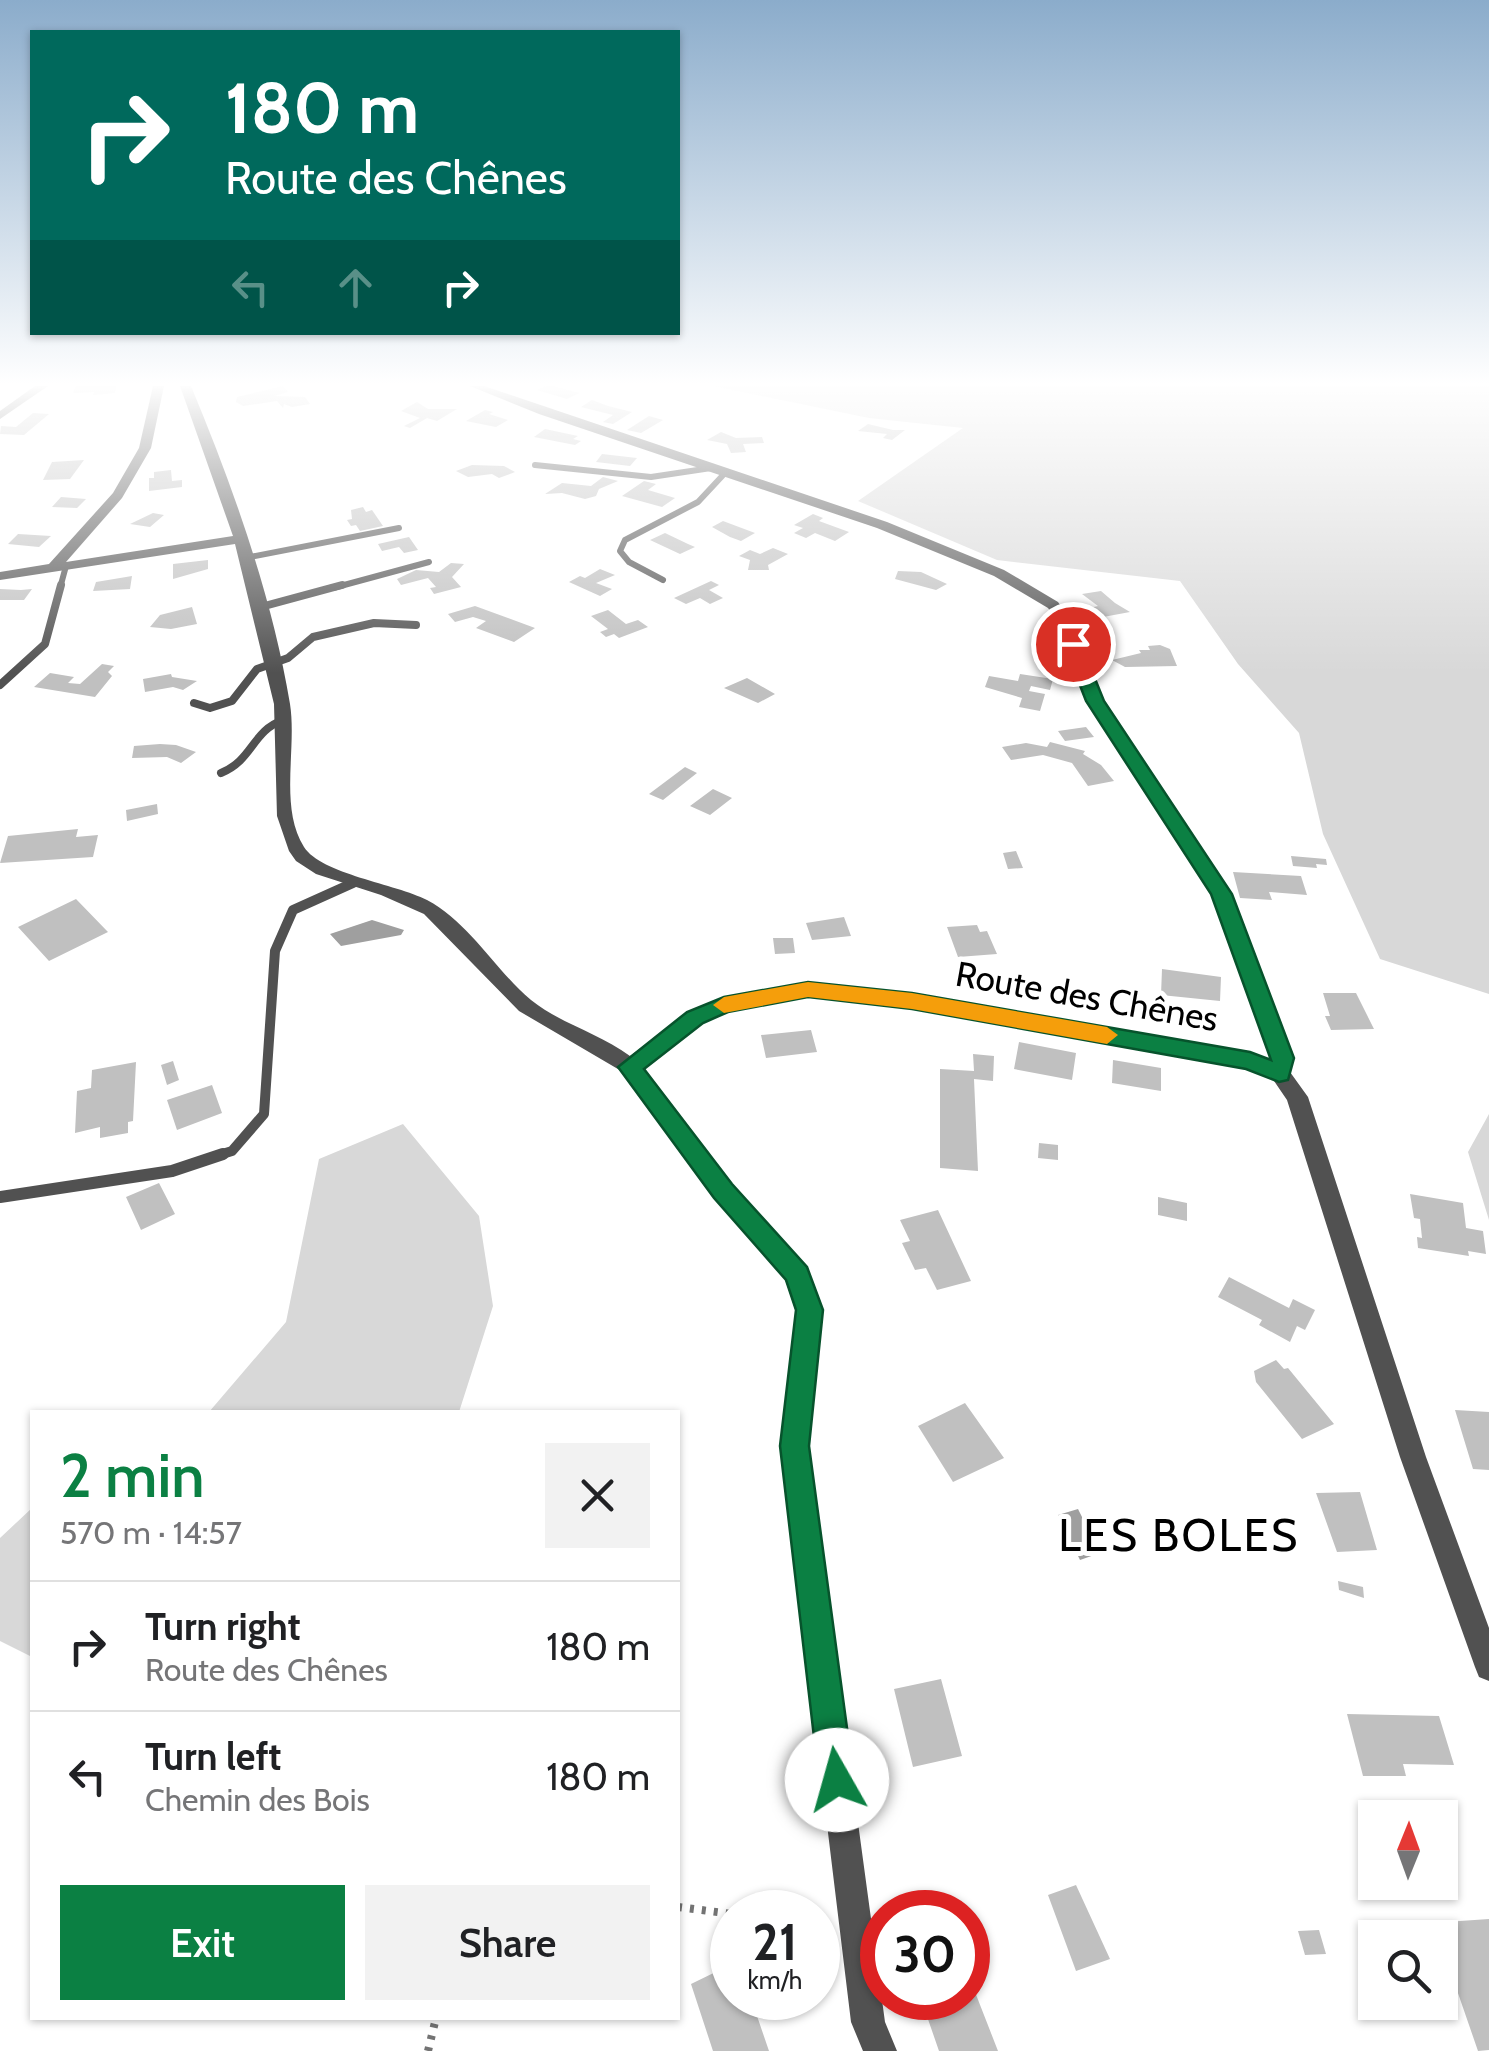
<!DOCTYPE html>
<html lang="en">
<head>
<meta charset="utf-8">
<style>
  :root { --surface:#fff; --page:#f2f2f2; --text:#202124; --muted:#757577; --line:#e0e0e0; --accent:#0b8043 }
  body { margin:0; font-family:Cabin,sans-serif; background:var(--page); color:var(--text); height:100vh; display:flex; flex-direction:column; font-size:38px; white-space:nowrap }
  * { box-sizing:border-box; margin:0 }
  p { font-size:32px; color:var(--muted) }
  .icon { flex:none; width:55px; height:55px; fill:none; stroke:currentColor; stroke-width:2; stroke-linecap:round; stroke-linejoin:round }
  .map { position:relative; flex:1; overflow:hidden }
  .sheet { position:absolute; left:30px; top:1410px; width:650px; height:610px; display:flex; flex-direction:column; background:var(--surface); border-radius:0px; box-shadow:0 2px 8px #0004 }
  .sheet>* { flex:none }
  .top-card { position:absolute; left:30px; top:30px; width:650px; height:305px; border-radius:0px; box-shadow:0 2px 8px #0004; background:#00695c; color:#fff; overflow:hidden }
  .needle { width:65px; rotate:1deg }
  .buttons { position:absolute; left:1358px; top:1800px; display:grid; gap:20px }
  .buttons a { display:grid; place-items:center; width:100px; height:100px; border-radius:0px; background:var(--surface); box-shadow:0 2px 8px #0004; font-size:50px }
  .speed { position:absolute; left:710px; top:1890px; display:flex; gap:20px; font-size:50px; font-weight:700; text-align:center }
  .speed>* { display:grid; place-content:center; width:130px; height:130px; border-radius:50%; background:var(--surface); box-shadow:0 2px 8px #0004; line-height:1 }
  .speed small { font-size:25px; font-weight:400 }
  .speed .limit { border:15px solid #d22; background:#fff; color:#111 }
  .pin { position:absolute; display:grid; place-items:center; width:85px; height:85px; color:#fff; margin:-42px; border:5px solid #fff; border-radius:50%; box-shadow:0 2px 10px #0007 }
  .me { position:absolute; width:110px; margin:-55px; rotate:353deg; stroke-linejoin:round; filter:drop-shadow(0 0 8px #0008) }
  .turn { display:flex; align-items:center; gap:35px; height:210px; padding:0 30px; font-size:45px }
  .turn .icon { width:130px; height:130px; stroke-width:2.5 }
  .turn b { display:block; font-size:70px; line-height:85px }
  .lanes { display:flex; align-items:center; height:95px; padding:0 30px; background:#0003; justify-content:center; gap:50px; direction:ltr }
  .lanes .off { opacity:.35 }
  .round { display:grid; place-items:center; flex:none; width:105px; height:105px; border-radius:0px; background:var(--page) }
  .overview { display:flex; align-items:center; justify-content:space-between; height:170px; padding:0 30px }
  h1 { font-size:60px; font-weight:600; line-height:75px; color:var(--accent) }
  .primary-button { display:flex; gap:20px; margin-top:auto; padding:20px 30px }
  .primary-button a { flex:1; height:115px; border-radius:0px; background:var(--accent); color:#fff; font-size:40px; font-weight:600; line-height:115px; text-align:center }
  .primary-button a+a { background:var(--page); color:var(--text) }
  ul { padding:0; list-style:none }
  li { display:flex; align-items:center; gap:30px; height:130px; padding:0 30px; border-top:2px solid var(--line) }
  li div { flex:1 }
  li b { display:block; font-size:38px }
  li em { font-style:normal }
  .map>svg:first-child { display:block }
  .green { fill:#d8d8d8 }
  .water { fill:#9f9f9f }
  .building { fill:#c0c0c0 }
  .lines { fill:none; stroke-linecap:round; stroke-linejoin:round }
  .path { stroke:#737373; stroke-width:8; stroke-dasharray:4 8; stroke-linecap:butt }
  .service-far3 { stroke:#515151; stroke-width:6 }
  .service-far2 { stroke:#515151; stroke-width:8 }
  .service-far1 { stroke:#515151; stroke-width:10 }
  .service { stroke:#515151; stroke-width:12 }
  .minor { fill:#515151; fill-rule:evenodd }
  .route { fill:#0b8043; stroke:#07532c; stroke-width:2.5 }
  .slow { fill:#f59e0b }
  .labels { text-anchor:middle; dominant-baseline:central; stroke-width:10; stroke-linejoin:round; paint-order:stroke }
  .street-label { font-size:35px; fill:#000; stroke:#fff }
  .near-neighbourhood-label { font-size:45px; letter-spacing:2.5px; fill:#000; stroke:#fff }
</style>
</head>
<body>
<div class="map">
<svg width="1489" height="2051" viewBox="0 0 1489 2051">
  <rect width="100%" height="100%" fill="#fff"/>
  <path class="green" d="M713 386H1489V994L1380 959 1323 834 1299 733 1238 664 1180 581 997 560 858 501 963 428 869 418Z
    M1489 1114V1220L1468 1152Z
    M403 1124 479 1216 493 1306 459 1412H209L286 1322 319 1159Z
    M32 1508V1657L0 1641V1538Z"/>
  <path class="water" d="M372 920 404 930 401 935 341 946 330 934Z
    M1078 1509 1100 1553 1080 1560 1058 1515Z"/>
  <path class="building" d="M76 386H116L115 393 93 395 94 392 73 393Z
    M283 386 288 392 274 396 305 397 310 404 292 407 284 404 283 408 277 401 243 406 236 402 237 397Z
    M547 386H553L579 393 567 399 537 390Z
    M592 400 608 406 632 412 613 424 603 422 613 415 581 407Z
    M417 402 428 409H457L437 421 427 418 410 428 404 426 420 418 401 411Z
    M485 410 493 412 489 414 508 420 496 427 466 421Z
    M33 413 49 414 24 435 0 434 1 426 16 427Z
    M649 416 663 420 641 433 627 430Z
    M868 424 893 430H905L892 440 883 438 887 434 858 431Z
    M545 429 578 436 573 439 581 441 575 445 534 437Z
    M721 432 736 438 762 437 764 443 743 444 746 452 731 453 727 444 707 440Z
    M602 454 637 458 630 466 596 462Z
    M84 460 70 479 43 480 52 462Z
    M472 465 504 466 515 472 499 478 492 474 468 477 456 471Z
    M171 470 172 481 182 480V487L149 491V478H154V472Z
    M603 477 618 481 599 489 596 496 585 499 562 493 545 494 562 483 591 486Z
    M644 481 656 484 648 490 675 498 662 507 622 496Z
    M61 497 86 499 77 508 52 507Z
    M363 507 366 512 372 510 383 526 360 531 356 525 351 526 347 520 352 519 351 510Z
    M153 513 164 515 150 527 130 524Z
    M813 514 823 518 819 521 849 532 835 541 815 533 806 538 794 533 803 528 794 525Z
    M723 521 755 533 741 541 730 537 712 527Z
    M665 533 688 544 695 547 680 554 650 540Z
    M18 534 51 536 39 547 8 544Z
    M409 537 418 550 404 553 399 547 382 551 378 544Z
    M773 548 788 554 768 565 769 570H748L750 560 739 556 750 550 760 554Z
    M208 560V569L173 579V564Z
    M451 563 464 564 452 577 461 587 434 594 430 588 436 587 428 578 401 585 397 579 416 570 439 572Z
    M600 569 615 575 596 583 612 589 600 596 569 582 580 576 585 578Z
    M898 571 921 572 947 584 936 590 895 579Z
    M132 576 130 589 93 591 96 582Z
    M711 581 719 585 709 590 723 598 710 604 700 598 686 604 674 598Z
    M0 589 21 590 32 589 24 600H0Z
    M1101 591 1115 603 1130 612 1087 620 1077 611 1098 606 1082 594Z
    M475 606 535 628 514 642 476 628 486 621 473 617 455 622 448 614Z
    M192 607 197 624 171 629 150 627 160 615Z
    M608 610 626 624 638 620 648 627 619 638 614 634 606 637 600 632 608 629 591 616Z
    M1160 645 1170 649 1177 666 1125 667 1112 660 1141 653 1139 650H1150L1148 646Z
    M102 664 114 666 108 672 112 676 95 697 34 687 50 673 74 677 68 683 80 684Z
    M171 674 172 677 197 681 183 690 173 687 145 692 143 679Z
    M1020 674 1053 679 1050 690 1031 686 1029 691 1045 694 1040 711 1019 707 1022 698 985 687 989 676 1018 681Z
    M747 678 775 694 758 703 724 688Z
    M1086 727 1094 737 1065 741 1058 731Z
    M1050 742 1085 751 1083 754 1101 765 1114 781 1088 786 1072 763 1043 755 1011 760 1002 747 1026 743 1047 747Z
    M160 744 176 745 196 752 181 763 167 757 132 758 134 746Z
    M685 767 697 773 663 800 649 794Z
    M713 789 732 798 710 815 690 806Z
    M157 804 158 814 127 821 126 810Z
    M78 829 76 837 98 835 93 857 0 863 8 836Z
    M1016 851 1023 868 1008 869 1003 853Z
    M1291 856 1326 859 1327 865 1316 864 1317 868 1293 866Z
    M1233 872 1301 876 1307 895 1269 892 1272 900 1240 898Z
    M76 899 108 932 49 961 18 927Z
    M844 917 851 936 812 940 806 923Z
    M977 925 980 932 987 931 997 954 958 957 947 927Z
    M773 938H793L795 953 775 954Z
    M1162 969 1221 977 1220 1001 1161 995Z
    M1323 993H1356L1374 1029 1331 1030 1325 1016H1330Z
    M811 1030 817 1052 766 1058 761 1035Z
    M1019 1042 1076 1053 1072 1080 1014 1069Z
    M973 1054 994 1056 993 1081 974 1079 978 1171 940 1168V1069L974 1071Z
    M1113 1060 1161 1068V1091L1112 1083Z
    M173 1061 179 1080 167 1085 161 1065Z
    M136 1062 133 1121 128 1122V1133L100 1138V1127L75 1133 77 1091 91 1088 92 1070Z
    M212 1085 222 1113 177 1130 167 1100Z
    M1039 1143 1058 1145V1160L1038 1158Z
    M159 1183 175 1214 141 1230 126 1197Z
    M1410 1194 1463 1203 1466 1228 1483 1231 1486 1254 1468 1251 1469 1256 1418 1248 1417 1237 1422 1238 1420 1219 1414 1218Z
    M1158 1197 1187 1203V1221L1158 1215Z
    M938 1210 971 1281 937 1290 926 1268 915 1270 902 1243 910 1241 900 1220Z
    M1229 1277 1289 1308 1293 1299 1315 1310 1305 1330 1297 1326 1290 1342 1259 1325 1262 1320 1218 1297Z
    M1276 1360 1284 1369 1288 1368 1334 1424 1302 1439 1256 1382 1254 1371Z
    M965 1403 1004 1458 953 1482 918 1426Z
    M1455 1410 1489 1412V1470L1473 1469Z
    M1360 1492 1377 1550 1337 1552 1316 1493Z
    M1338 1581 1363 1587 1364 1598 1339 1590Z
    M941 1679 962 1756 913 1767 894 1689Z
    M1347 1714 1439 1716 1454 1765 1403 1764 1406 1776H1363Z
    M1076 1885 1110 1959 1076 1971 1048 1895Z
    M1489 1919V2050L1478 2051 1450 1970 1440 1971V1938H1391L1387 1926Z
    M1319 1930 1326 1954 1305 1955 1298 1931Z
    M732 1964V1998H763L767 2008 756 2013 769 2051H713L691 1984Z
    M968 1974 998 2051H939L921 1999 968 1998Z"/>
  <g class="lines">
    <path class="path" d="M678 1907 732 1914
      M428 2051 436 2018"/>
    <path class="service-far3" d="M535 465 651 477 711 468
      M245 558 399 528
      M663 580 629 562 620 551 625 540 698 502 725 473
      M60 588 66 566
      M333 588 429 562"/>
    <path class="service-far2" d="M257 608 342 585
      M0 685 45 644 61 585
      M194 703 210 708 232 701 257 669 288 658 313 637 374 623 416 625
      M221 773C253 760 252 731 283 720"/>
    <path class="service-far1" d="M216 1156 232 1151 264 1114 275 951 293 910 353 883"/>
    <path class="service" d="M0 1197 172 1171 223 1154"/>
    <path class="minor" d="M35 386H48L0 419V411Z
      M153 386H164L151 448 122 498 66 562 233 536 180 386H191C233 487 272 596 290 704 297 749 279 807 304 847 321 874 396 884 427 900 470 923 495 970 531 1000 561 1024 599 1033 630 1056L688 1013 716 1000 808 982 912 994 1250 1053 1272 1062 1273 1058 1212 894 1087 701 1058 622 1048 608 994 576 877 528 539 414 470 386H484L887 522 1004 570 1058 602 1072 622 1103 701 1230 894 1293 1058 1290 1072 1308 1097 1426 1457 1489 1628V1681L1479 1677 1475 1667 1400 1457 1287 1100 1272 1078 1247 1068 912 1008 808 996 727 1011 702 1023 642 1068 731 1185 806 1267 821 1310 807 1446 885 2022 897 2051H863L851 2022 781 1446 797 1310 788 1279 715 1197 623 1072 519 1011 424 914 381 895 316 874 296 861 289 851 277 816 274 704 235 544 0 580V572L49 564 113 493 139 448Z"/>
  </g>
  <linearGradient id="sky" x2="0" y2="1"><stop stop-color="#8baccb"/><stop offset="0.57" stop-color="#fff"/><stop offset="1" stop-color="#fff" stop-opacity="0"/></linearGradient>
  <rect width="1489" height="673" fill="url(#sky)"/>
  <path class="route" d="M1073 639 1081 644 1104 701 1232 894 1294 1058 1288 1080 1279 1082 1246 1069 912 1009 808 997 728 1012 703 1023 644 1069 732 1184 807 1267 823 1310 809 1446 854 1780 849 1792 837 1797 824 1792 819 1780 780 1446 796 1310 786 1280 714 1198 618 1067 687 1012 724 997 808 982 912 993 1250 1052 1271 1060 1211 894 1086 701 1064 644Z"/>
  <path class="slow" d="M808 982 912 993 1107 1027 1118 1035 1107 1044 912 1009 808 997 724 1013 713 1005 724 997Z"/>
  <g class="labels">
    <g class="street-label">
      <text transform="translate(1087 996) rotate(10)">Route des Chênes</text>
    </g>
    <g class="near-neighbourhood-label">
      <text x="1179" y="1535">LES BOLES</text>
    </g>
  </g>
</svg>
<div class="buttons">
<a><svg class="needle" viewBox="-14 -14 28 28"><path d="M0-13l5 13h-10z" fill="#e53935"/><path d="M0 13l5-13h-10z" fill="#757577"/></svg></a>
<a><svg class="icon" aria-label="search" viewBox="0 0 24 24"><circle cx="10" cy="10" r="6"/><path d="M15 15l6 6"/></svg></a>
</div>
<div class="speed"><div>21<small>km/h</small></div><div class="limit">30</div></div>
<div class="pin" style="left:1073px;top:644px;background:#d93025"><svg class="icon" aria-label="arrive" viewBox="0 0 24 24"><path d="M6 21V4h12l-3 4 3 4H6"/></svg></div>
<svg class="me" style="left:837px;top:1780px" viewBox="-20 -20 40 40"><circle r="19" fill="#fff"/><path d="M0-13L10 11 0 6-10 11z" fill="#0b8043"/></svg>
<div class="top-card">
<div class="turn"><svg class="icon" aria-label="right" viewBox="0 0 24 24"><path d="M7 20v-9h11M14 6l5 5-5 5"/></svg><div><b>180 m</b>Route des Chênes</div></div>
<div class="lanes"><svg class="icon off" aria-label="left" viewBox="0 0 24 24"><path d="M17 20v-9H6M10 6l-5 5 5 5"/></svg><svg class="icon off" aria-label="ahead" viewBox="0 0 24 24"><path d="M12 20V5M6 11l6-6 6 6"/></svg><svg class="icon" aria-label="right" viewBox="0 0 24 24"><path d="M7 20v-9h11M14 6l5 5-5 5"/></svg></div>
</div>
<section class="sheet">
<div class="overview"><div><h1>2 min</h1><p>570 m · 14:57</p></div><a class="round"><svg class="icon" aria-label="close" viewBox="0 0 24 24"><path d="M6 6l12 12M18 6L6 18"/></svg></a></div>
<ul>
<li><svg class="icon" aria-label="right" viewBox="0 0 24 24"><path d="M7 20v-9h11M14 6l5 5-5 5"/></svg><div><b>Turn right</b><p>Route des Chênes</p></div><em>180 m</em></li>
<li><svg class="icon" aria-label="left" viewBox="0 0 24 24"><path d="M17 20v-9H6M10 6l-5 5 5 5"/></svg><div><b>Turn left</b><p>Chemin des Bois</p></div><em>180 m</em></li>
</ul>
<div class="primary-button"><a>Exit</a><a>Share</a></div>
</section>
</div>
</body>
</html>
